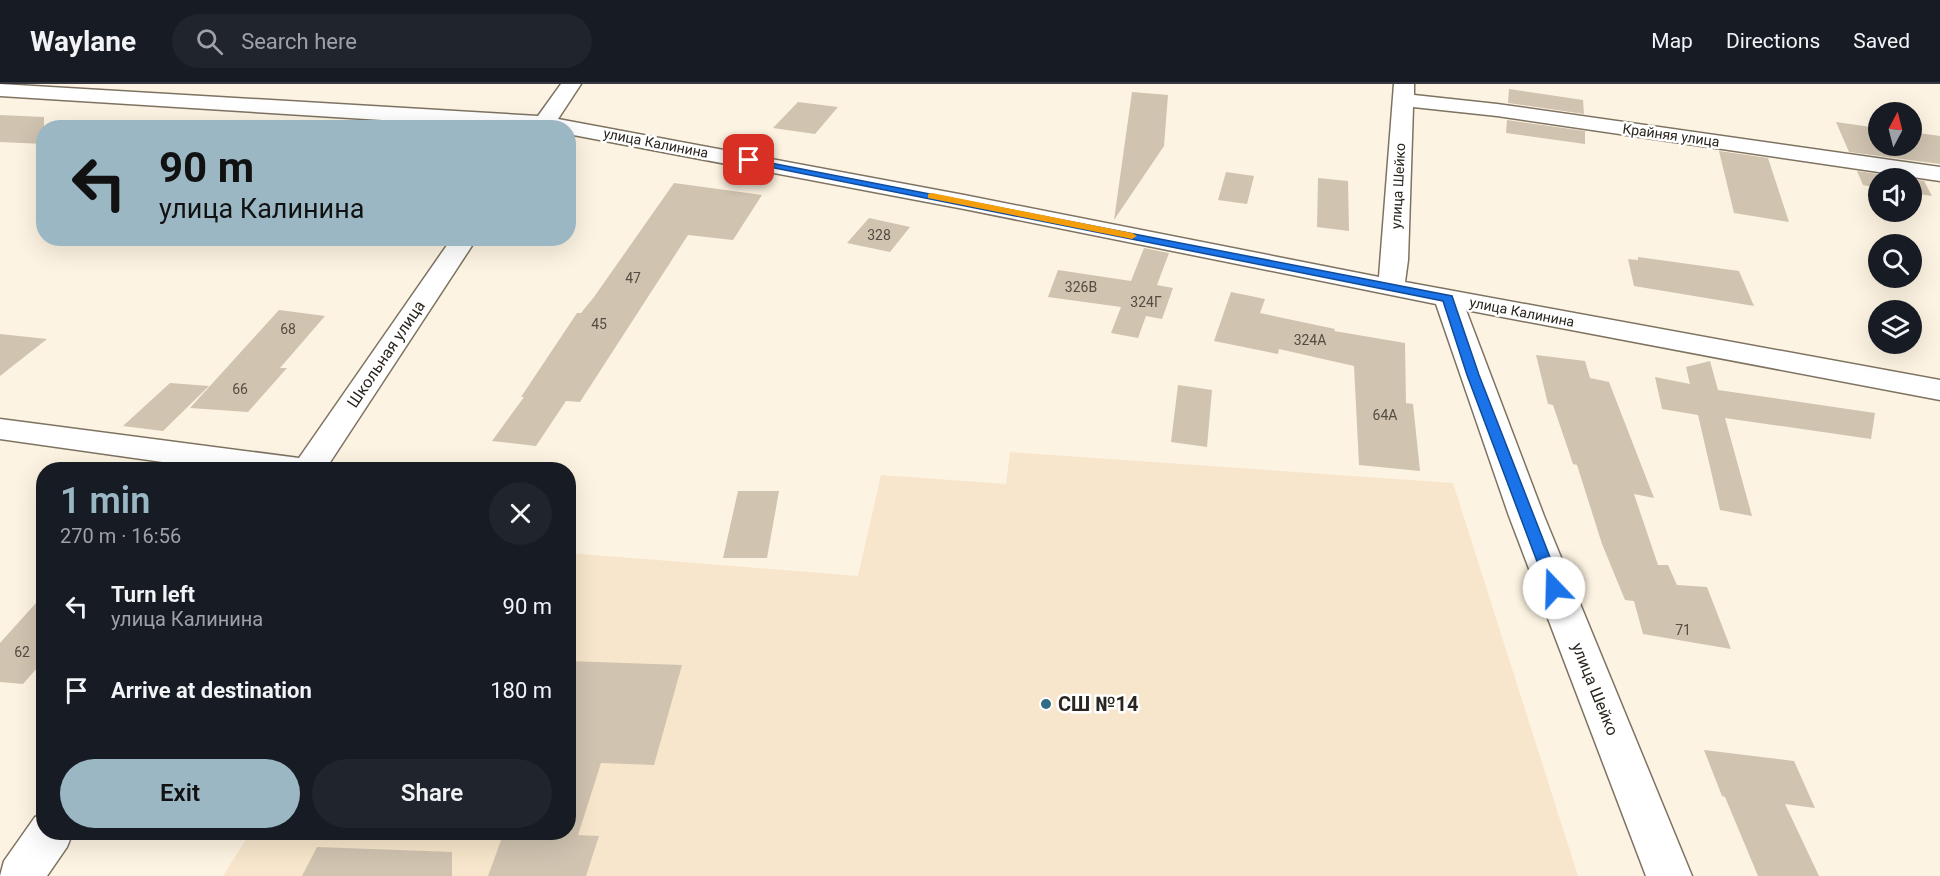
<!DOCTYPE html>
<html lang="en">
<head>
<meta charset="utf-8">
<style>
  :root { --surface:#171b24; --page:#20242c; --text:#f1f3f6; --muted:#9ea1a6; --line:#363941; --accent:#9ab7c3 }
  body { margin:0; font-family:Roboto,sans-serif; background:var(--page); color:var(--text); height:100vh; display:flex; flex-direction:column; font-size:22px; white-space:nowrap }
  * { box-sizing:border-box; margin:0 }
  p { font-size:20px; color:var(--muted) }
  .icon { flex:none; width:33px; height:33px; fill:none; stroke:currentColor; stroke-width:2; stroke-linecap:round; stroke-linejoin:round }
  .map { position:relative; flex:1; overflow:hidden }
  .side { position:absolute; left:36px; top:378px; width:540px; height:378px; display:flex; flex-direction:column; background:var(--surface); border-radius:24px; box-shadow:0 6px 24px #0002 }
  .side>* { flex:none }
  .guide { position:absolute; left:36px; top:36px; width:540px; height:126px; border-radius:24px; box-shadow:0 6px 24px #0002; background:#9ab7c3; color:#111; overflow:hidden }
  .needle { width:39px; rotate:7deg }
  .controls { position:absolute; left:1868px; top:18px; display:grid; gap:12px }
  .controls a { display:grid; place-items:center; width:54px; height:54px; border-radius:50%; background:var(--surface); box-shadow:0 6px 24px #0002; font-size:30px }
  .pin { position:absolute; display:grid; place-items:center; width:51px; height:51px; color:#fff; margin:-26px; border-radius:12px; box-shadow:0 3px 9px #0006 }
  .me { position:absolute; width:66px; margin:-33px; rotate:339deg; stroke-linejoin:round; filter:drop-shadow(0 0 4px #0008) }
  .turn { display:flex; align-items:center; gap:21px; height:126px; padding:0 24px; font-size:27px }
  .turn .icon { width:78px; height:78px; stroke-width:2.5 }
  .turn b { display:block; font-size:42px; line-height:51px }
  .round { display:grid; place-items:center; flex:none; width:63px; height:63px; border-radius:32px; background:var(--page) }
  .overview { display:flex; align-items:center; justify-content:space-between; height:102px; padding:0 24px }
  h1 { font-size:36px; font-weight:600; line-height:45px; color:var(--accent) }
  .cta { display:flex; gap:12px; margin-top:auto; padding:12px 24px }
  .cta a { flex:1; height:69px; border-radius:36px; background:var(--accent); color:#111; font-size:24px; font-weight:600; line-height:69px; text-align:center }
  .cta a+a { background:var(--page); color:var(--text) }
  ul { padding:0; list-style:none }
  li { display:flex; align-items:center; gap:18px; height:84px; padding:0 24px }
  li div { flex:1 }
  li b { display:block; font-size:22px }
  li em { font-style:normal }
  header { display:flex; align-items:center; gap:36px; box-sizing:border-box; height:84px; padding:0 30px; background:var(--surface); border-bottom:2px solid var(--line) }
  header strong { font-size:28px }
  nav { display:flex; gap:33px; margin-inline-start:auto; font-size:21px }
  .search { width:420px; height:54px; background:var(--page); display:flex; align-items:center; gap:15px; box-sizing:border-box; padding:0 21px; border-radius:33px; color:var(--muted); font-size:22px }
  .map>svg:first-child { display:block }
  .built { fill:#f7e6cb }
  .building { fill:#d0c3b0 }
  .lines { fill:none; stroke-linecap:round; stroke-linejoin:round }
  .minor-casing { stroke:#7e7361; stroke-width:3 }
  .minor { fill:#fff; fill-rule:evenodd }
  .route { fill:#1a73e8; stroke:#114b97; stroke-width:1.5 }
  .slow { fill:#f59e0b }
  .poi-dot { fill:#306d84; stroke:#fff; stroke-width:2 }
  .labels { text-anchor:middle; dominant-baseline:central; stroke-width:5; stroke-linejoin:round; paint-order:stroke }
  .far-street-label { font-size:14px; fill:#2a251e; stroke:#fff }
  .number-label { font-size:14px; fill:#544c42 }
  .street-label { font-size:16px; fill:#2a251e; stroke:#fff }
  .near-poi-label { font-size:20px; font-weight:bold; fill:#2a251e; stroke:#fff; text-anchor:start }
</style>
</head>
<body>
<header>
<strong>Waylane</strong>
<div class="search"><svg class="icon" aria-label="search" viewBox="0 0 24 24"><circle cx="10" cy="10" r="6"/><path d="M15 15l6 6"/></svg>Search here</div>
<nav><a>Map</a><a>Directions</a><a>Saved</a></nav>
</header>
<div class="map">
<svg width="1940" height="792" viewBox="0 0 1940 792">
  <rect width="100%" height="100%" fill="#fdf3e2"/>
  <path class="built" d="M1010 368 1453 399 1578 792H223L250 749 568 748 569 469 858 492 881 391 1006 400Z"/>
  <path class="building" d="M1509 5 1583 16 1584 30 1508 19Z
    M1132 8 1168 11 1164 62 1114 136Z
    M798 18 838 23 815 50 773 44Z
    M0 31 44 33V60L0 58Z
    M1507 36 1585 47V60L1506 49Z
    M1836 38 1878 44V62H1911V48L1940 52V80L1849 68Z
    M1719 67 1768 74 1789 138 1734 129Z
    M1857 87 1907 94H1878V104L1863 101Z
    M1226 88 1254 92 1247 120 1218 116Z
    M1318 94 1348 97 1349 147 1317 143Z
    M1911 95 1924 97 1932 112 1911 109Z
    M674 99 762 111 733 156 688 151 580 318 566 317 536 362 492 357 524 313H521L577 229H581L594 213Z
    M869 134 910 143 890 168 847 159Z
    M1144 164 1169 169 1157 201 1173 204 1162 235 1146 232 1138 254 1111 249 1121 223 1048 213 1058 186 1131 197Z
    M1638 173 1739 187 1754 222 1634 202 1628 175 1638 176Z
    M1231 208 1265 215 1260 229 1335 245 1334 247 1405 259 1406 319 1413 320 1420 387 1359 381 1354 282 1279 265 1278 270 1214 257Z
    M279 226 325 232 280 284H287L248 328 190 324Z
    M0 250 47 255 0 292Z
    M1536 271 1585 277 1590 294 1609 298 1654 414 1634 410 1658 481H1668L1677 501 1707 503 1731 565 1643 550 1634 517 1625 516 1602 460 1577 381 1573 380 1553 321 1548 320Z
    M1710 277 1718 306 1875 329 1871 355 1725 334 1752 432 1720 426 1698 331 1662 325 1655 293 1690 300 1686 283Z
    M170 299 209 302 163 347 123 342Z
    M1178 301 1212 306 1207 363 1171 358Z
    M738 407H779L767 474H723Z
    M44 510V576L23 600 0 598V559Z
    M568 577 682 581 654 681 601 679 578 751 599 752 586 792H488L504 748H568Z
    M1704 666 1794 677 1815 724 1785 720 1819 792H1758L1725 713 1722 712Z
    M317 763 452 768V792H302Z"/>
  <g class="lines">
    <g class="minor-casing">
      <path id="minor" d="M0 0 538 32 561 0H581L558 35 964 111 1379 193 1394 0H1414V11L1497 20 1940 83V97L1497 32 1413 23 1408 176 1405 198 1940 296V316L1466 226 1544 432 1692 792H1646L1509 432 1436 220 964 125 568 50V44H511L0 12Z
        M452 154H477L325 386H219L0 355V335L299 374Z
        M44 730V748H73L67 763 47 792H0L4 777 35 733Z"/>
    </g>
    <use href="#minor" class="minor"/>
  </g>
  <path class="route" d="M745 74 1452 212 1479 291 1562 504 1560 508H1549L1547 504 1467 291 1443 217 749 79H745Z"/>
  <path class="slow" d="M932 109 1132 149 1137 152 1132 155 928 114V110Z"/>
  <circle class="poi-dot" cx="1046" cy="620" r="6"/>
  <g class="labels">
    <g class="far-street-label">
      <text transform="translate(1671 51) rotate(8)">Крайняя улица</text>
      <text transform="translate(656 59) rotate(11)">улица Калинина</text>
      <text transform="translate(1398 102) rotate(-87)">улица Шейко</text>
      <text transform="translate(1522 228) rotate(11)">улица Калинина</text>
    </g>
    <g class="number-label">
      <text x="879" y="151">328</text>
      <text x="633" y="194">47</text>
      <text x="1081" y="203">326В</text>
      <text x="1146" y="218">324Г</text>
      <text x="599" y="240">45</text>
      <text x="288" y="245">68</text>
      <text x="1310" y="256">324А</text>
      <text x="240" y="305">66</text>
      <text x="1385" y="331">64А</text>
      <text x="1683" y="546">71</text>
      <text x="22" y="568">62</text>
    </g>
    <g class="street-label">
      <text transform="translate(386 270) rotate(-56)">Школьная улица</text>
      <text transform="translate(1595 605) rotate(68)">улица Шейко</text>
    </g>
    <g class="near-poi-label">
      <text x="1058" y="620">СШ №14</text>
    </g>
  </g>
</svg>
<div class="controls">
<a><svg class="needle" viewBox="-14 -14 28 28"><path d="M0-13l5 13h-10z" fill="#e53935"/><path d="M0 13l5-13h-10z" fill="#9ea1a6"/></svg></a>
<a><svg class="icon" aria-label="sound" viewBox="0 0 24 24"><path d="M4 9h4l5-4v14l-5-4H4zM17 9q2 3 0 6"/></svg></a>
<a><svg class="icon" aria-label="search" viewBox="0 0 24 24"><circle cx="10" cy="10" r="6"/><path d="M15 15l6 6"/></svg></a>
<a><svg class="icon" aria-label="layers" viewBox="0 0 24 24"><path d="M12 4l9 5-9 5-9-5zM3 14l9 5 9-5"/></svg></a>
</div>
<div class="pin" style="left:749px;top:76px;background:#d93025"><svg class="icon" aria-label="arrive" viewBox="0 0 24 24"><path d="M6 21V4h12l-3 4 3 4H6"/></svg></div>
<svg class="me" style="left:1554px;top:504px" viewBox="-20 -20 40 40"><circle r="19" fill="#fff"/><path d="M0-13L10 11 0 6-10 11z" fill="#1a73e8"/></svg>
<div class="guide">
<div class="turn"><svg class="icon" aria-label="left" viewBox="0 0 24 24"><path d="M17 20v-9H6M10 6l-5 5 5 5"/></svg><div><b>90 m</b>улица Калинина</div></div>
</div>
<section class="side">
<div class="overview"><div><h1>1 min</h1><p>270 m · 16:56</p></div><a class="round"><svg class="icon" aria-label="close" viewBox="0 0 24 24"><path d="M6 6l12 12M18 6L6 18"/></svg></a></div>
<ul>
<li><svg class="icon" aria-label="left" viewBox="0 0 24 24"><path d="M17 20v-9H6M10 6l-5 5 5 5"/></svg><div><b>Turn left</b><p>улица Калинина</p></div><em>90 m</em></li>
<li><svg class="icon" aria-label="arrive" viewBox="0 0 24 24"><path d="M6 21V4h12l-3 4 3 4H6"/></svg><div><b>Arrive at destination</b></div><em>180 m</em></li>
</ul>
<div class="cta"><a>Exit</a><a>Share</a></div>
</section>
</div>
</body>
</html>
